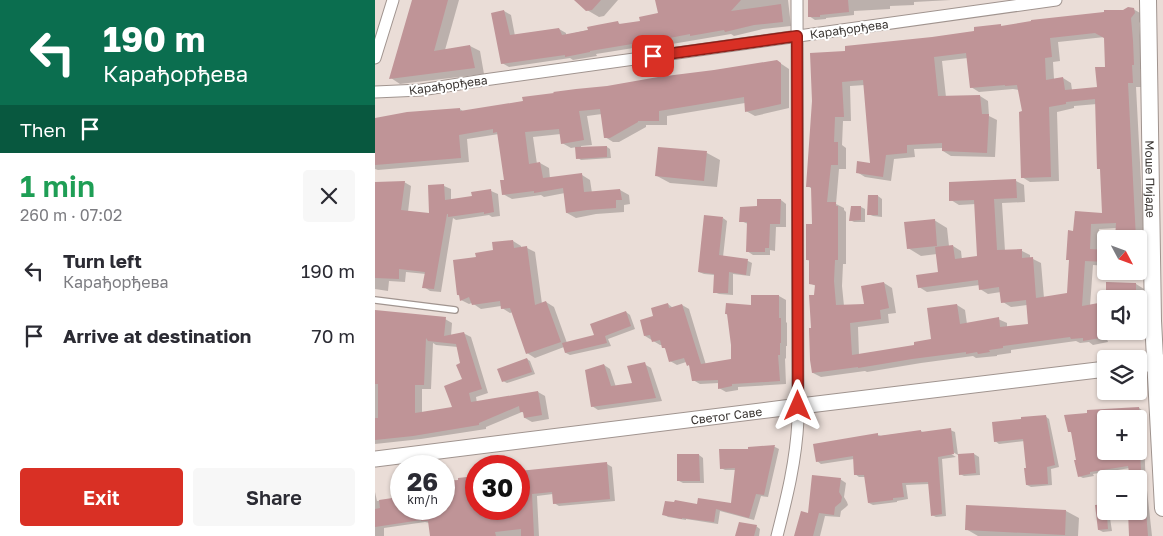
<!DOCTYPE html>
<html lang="en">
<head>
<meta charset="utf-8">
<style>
  :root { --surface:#fff; --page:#f7f7f7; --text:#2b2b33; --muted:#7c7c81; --accent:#d93025 }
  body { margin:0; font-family:"Golos Text",sans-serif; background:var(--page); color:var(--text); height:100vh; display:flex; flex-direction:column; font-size:19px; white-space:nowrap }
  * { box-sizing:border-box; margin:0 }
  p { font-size:16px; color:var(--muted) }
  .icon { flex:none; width:28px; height:28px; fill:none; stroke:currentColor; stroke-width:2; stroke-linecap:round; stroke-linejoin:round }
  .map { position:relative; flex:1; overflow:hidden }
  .sheet { display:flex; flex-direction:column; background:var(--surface); width:375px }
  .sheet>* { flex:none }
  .hud { background:#0b6e4f; color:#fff; overflow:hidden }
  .needle { width:32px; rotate:131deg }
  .fabs { position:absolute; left:722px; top:230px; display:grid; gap:10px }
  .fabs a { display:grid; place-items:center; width:50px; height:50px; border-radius:5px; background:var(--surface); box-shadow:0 1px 4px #0004; font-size:25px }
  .speed { position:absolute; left:15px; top:455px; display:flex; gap:10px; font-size:25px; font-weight:700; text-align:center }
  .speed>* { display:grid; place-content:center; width:65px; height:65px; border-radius:50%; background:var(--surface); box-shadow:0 1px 4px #0004; line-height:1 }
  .speed small { font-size:12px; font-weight:400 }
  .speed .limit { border:8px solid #d22; background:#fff; color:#111 }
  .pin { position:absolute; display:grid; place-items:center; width:42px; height:42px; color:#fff; margin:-21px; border-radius:10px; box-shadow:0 2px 8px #0006 }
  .me { position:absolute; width:55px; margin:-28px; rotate:0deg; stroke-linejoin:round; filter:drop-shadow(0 0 4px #0008) }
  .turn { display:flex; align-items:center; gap:18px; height:105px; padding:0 20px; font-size:22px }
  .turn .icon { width:65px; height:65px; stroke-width:2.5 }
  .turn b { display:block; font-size:35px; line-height:42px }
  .then { display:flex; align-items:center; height:48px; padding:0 20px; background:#0003; gap:10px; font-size:19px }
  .round { display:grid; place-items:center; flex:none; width:52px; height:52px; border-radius:5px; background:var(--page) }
  .headline { display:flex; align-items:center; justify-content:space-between; height:85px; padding:0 20px }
  h1 { font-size:30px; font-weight:600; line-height:38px; color:#1e9e55 }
  .action { display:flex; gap:10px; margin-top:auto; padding:10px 20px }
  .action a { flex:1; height:58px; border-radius:5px; background:var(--accent); color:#fff; font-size:20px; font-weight:600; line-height:58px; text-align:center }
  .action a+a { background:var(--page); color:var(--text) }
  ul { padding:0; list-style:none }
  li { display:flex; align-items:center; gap:15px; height:65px; padding:0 20px }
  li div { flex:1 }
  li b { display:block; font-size:19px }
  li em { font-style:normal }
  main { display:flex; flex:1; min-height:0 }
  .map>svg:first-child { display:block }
  .shadow { fill:#0003; fill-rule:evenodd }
  .building { fill:#bf9497; fill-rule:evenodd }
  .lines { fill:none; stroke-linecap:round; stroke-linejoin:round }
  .service-casing { stroke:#a0948f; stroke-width:8 }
  .minor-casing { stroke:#a0948f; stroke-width:13 }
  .tertiary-casing { stroke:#a0948f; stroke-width:17 }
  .secondary-casing { stroke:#a0948f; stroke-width:18 }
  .service { stroke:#fff; stroke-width:5.5 }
  .minor { stroke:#fff; stroke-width:11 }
  .tertiary { stroke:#fff; stroke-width:15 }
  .secondary { stroke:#fff; stroke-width:16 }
  .route-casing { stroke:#8d1f18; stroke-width:12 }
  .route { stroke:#d93025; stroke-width:9 }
  .labels { text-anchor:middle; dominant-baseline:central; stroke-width:4; stroke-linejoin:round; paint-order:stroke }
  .street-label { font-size:12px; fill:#393431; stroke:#fff }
</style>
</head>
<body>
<main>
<section class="sheet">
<div class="hud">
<div class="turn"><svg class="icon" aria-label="left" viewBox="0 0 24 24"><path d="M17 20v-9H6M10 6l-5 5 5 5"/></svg><div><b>190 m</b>Карађорђева</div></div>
<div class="then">Then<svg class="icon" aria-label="arrive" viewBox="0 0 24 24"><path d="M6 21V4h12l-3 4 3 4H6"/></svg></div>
</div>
<div class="headline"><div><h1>1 min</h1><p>260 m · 07:02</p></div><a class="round"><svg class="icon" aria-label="close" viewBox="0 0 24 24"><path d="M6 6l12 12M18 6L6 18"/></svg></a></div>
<ul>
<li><svg class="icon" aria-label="left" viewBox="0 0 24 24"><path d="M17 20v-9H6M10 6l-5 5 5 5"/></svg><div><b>Turn left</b><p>Карађорђева</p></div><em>190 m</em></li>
<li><svg class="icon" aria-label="arrive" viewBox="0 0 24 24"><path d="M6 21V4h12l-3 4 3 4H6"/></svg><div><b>Arrive at destination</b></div><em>70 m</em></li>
</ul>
<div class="action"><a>Exit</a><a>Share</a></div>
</section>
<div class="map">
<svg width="788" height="536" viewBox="0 0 788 536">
  <rect width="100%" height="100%" fill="#eaddd7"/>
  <path class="shadow" d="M38 0H84L70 50 95 46 105 51 109 74 25 84 16 78Z
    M200 0H243L229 16 224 17 212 10Z
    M282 0H413L416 26 388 29 359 36 356 34 297 44 289 39Z
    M434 0H576L539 2V5L515 6V9L479 11V15L451 18V19L440 20 434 16Z
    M758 9 767 14 768 18 764 23 766 47 767 69H765L766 87H761L768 219V270H764V239H741L742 228 724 229 723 250 731 251V266L718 265 715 306 731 303V331H737L738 338 732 339 733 342 718 345 714 342 705 343 701 341 636 350V353L622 355V356L601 358 598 356 546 363 492 372 490 371 446 377 438 373V329L441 286 435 283 436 261 432 260 438 226 437 189 433 186 472 53 601 32 625 25 628 27ZM730 37 731 68 723 88 697 90 696 83 688 78 679 79 678 62 685 61 683 42ZM593 58 596 87 604 92 638 89 644 90 648 112 647 177 655 182 684 181 682 112 699 108V106L722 104 729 215 699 232 693 294 669 298 666 263 658 259H655V255L647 251H630L627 203 650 202 649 185 641 181 576 200 584 205 601 204 603 257 587 260 586 251 578 246H574L572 228 559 220 533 248 546 256 562 254 564 273 544 287 552 292 605 285V289L613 294 626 292 628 302 636 307 652 305 654 325 632 328V323L623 319 592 324 590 310 582 305 554 309 558 340 541 346 484 355 483 327 514 323 513 314 521 313 517 288 509 283 488 287 491 305 469 306 467 286 468 264H471V212L469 210V208L461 204 464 169H471V148L467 145 468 121H476L475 86 490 85 496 164 482 172 490 177 516 181 519 159 540 157 539 149 568 148V151L576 156 620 157 622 120 614 116 613 101 605 96 571 97 567 61Z
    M129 11 136 15 140 36 184 29 191 33V35L243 23 247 25 272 26 277 45 221 54 222 56 198 60 195 58 134 67 127 63Z
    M402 61 414 69V108L380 116 371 111 370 103 292 116V125H271V127L244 142H238L230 137 227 114 212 116 217 145 206 146V148L232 147 235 149 236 158 206 160 203 158 202 147 196 148 187 143 186 134 158 137 162 164 165 163 174 168 175 179 207 175 215 180 217 193 245 190 254 195 255 204 249 205V212L221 214 201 218 192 213 190 193 169 197 166 195 137 199 128 194 130 181 124 134 92 139 94 162 3 170 0 169V119L85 109 89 112 232 87Z
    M332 153 345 160 342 187 295 183 282 176Z
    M29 182 36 186 33 212 55 215 69 186 76 189V200L98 197 116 191 123 194 125 216 117 217 114 215 81 220 78 218 66 292 55 291 49 287 51 274 31 272 30 282 14 281 13 291 0 289V183Z
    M494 196H503L507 199V217L498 216 493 214Z
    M406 200 411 204V227H401L400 251 395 250V255H378L372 251 373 224 366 221 383 207Z
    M486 207 490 209V222H479L475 220Z
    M348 218 352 221 348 257 373 261 377 263 375 276 358 274V295L344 294 339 292 340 275 329 274 324 272Z
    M138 241 146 246V248H152L160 252 167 304 171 302 179 307 192 343 220 336 251 312 255 315 260 329 233 339 236 346 195 355 191 353 189 347 160 358 152 353 138 312 135 313 127 308 126 306 106 309 97 303 94 304 86 300V296L83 295 102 258 120 252Z
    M761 284 769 289V300L771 301V328H764V299H732Z
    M404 296 411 300V322L412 323V346H411V358L410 359 411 384 363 387V390L351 392 344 388V383L325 384 318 380 315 366 311 362 302 365 295 361 291 349 288 347 287 345H285L270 336 279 317 293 304 298 308 307 305 314 309 331 365 357 360V345L353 315 351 314 378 307Z
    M0 311 70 319 77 323 76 336 88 333 96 337 113 393 101 397 102 403 163 392 170 396 174 419 157 422 150 418 149 413 147 412 111 427V429L46 439 0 444ZM58 343 61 345 83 347 89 380 78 408 47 413V389H56Z
    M152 359 155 361 160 374 132 383 128 381Z
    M269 364 276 368 287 401 223 410 217 406 229 365 235 369 241 387 258 384Z
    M764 408 768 411 771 490H772L777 536H756L754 515 735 518 737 531 728 532 724 530 721 506 731 505V511H764V479H755V468L718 474 719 476 708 478 704 476 697 433 694 431 690 416ZM731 419H764V451H731Z
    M670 416 674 419 684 467 676 469 677 485 656 487 652 485V469L650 441 624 444 620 441Z
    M575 430 580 432 583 455 574 450 573 452 581 457 567 459 571 516 561 517 557 515 554 484 531 485 533 499 522 501V502L498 505 494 503 490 477H484L480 474 479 459 446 464 442 461 503 435 506 436 546 431 549 433Z
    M400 447 404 449 393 497 386 496 379 520 345 511 343 524 311 519V520L293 517 288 514 323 505H357L361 470H350L346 468 374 450V448Z
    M599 454 604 457 605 475 589 476 585 474 584 456Z
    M324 455 328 458 329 483H308L304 481 303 456Z
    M232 464 237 467 240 501 184 506 179 503 178 494 162 496 164 536H56L55 523 50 522 9 528V536H0V492L2 501 26 498V509H69V483L84 481V479L101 477V509H144V473Z
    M465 479 471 483 469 497 472 502 473 505 471 507 466 511 465 517 450 516 445 536H420L435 515Z
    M691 511 704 518 703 536H603L591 529Z
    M381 526 385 529 384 536H362Z"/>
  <path class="building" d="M37 0H73L59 51 95 45 100 68 14 79Z
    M199 0H226L217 10 211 11Z
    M280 0H366L356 11 406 4 408 22 379 25 350 32 349 30 315 36V34L269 43V42L215 51V52L190 57V55L126 64 116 13 129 10 135 35 184 28 187 35 213 30 212 27 222 25 243 21 244 24 265 21 264 17 283 13Z
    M433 0H473L474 12 445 15V17H433Z
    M753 7 759 8 760 13 756 18 758 41 759 65H757L758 83H753L761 239H740L741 223 716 224 715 249 731 250V262L710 261 707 306 729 302 731 315H728L731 334 725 335V338L708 341V338L696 339 695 337 628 346V348L614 350 615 352 603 354 602 352 591 354V352L537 359 483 368V367L437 373 435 360 434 328H436L434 295H439L440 285 434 284V260H431V224H437L436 187H431L437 101 435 53 470 51V46L557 37 599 31V27L626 24V26L656 21V20L729 12V10H748ZM720 33 729 38 730 67H720L722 87 690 90 688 77 671 80 670 58 677 57 675 38ZM591 53 595 88 630 85V86L642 85 647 111 644 112 646 178 676 177 674 107 691 104V102L720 99 722 169H725L727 213 700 211 698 231 693 230 691 260H694L692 293 661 298 658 257 647 258V249L622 250 619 199 642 198 641 179 574 182V201L599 200 602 256 580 259 578 245 560 247 563 272 541 275 543 288 603 280 604 290 624 287 626 303 651 300 653 324 625 327 624 317 585 324 582 304 552 308 556 339 539 342V345L477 355 475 323 506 319 505 310 514 308 509 282 486 286 489 304 461 305 459 281 460 260H463V206H461V202H452L456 165H463V142H459L460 117H469L467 82 488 80 495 163 482 161 481 173 508 177 511 155 532 153V145L567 143V151L612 153 614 114H607L605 95 563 96 559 57Z
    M402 60 406 63V104L370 112 369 97 284 111V121H263V122L235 138H229L225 109 204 111 209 140 186 144 184 129 150 132 154 164 165 162 168 178 207 173 209 192 245 189 247 200H241V208L212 210 191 213 188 188 159 193V191L127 195 125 180H129L122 132 118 133V129L84 135 86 158 0 165V118L32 112 85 108V111L148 101 147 97 179 93 178 92 201 89 232 86 283 77 339 70Z
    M232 146V157L201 159 200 147Z
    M283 147 332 151 329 181 280 176Z
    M30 181 26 210 54 213 53 185 69 184 70 200 97 196 96 192 116 189 119 212 109 214V212L73 217V214H72L59 289 47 288 50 272 24 269V279L0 278V182Z
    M493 195H503V215H492Z
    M382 199H406L405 224H395L394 248H390V252H371L372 222H364L365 207 382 206Z
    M476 206H486V220L474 221Z
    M329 215 348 217 344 255 373 259 371 275 354 272 353 293H338L339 274 323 272Z
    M560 219 562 246 532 249 529 222Z
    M138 240 139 248 152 246 160 305 171 301 186 342 151 354 135 308 126 309 125 301 97 305 94 297 85 301 84 295H82L78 260 101 257 100 253 118 250 117 242Z
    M731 282 761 283V299H731Z
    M376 295H404V318H406V343H405V355H403L405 381 357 384V386L343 389V380L317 381 314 365 312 366 309 358 294 362 290 348H287L285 340 277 342 275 335 269 336 265 320 278 316 276 308 293 303 294 308 307 304 326 364 356 359V345L352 314H350L351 303 376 305Z
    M0 310 71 317 69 336 89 332 107 389 94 393 96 402 163 391 167 415 149 418 148 412H145L144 406 104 423V425L38 436 0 440V418H3V384H0ZM51 338 53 341 81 344 85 363 81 365 87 379 69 386 77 407 40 413V385H49Z
    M251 311 256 326 230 336 232 343 190 353 187 343 219 335 215 324Z
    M152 358 157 372 127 382 122 369Z
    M270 362 281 398 216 407 210 370 229 364 236 386 257 383 252 366Z
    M764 407 765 419H731V456L753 453V451H765L766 471 754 472 753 466 715 472V474L703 477 699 460H701L696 432H693L689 415 712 413V410Z
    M671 415 680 465 672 467 673 484 651 485 649 468H651L648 439 619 442 617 422 646 419V417Z
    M576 428 579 454 563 457 567 514 556 516 553 482 527 483 529 497 518 498V500L493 503 489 475H479L478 456 441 462 438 444 485 436 503 433V436L546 430V432Z
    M400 445 389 495 381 494 374 518 341 509 339 522 307 518V519L287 515 290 501 299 502 300 500 322 504 323 498 356 503 360 468 345 469 344 449H373V447Z
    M599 453 601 473 584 475 583 454Z
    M302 454H324L325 481H302Z
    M232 462 235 499 178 504 177 492 157 494 159 536H146V529L120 532 121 536H55L53 521H46V520L0 527V509L5 508 4 500 24 497 26 509H69V481L83 480V478L101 476V509H145L147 508 144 471Z
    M437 475 466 478 464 492 467 497 466 502 460 507 459 515 444 513 438 536H419L426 511 433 513Z
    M731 504 733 529 723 530 720 505Z
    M591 505 691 510 690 535 590 530Z
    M753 511H771L773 536H754Z
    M364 522 382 525 379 536H360Z"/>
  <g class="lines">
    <g class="service-casing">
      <path id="service" d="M0 300 80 310"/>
    </g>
    <g class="minor-casing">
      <path id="minor" d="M0 58 18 0
        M0 92 46 90 109 80 681 0
        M402 536C412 497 421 461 423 420L422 0"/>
    </g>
    <g class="tertiary-casing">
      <g id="tertiary">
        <path d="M764 365 788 362"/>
        <path id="s1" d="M0 459 409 408 731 369"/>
      </g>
    </g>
    <g class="secondary-casing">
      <g id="secondary">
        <path id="s2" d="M773 0 778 321 788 508"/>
      </g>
    </g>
    <use href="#service" class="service"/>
    <use href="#minor" class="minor"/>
    <use href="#tertiary" class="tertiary"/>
    <use href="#secondary" class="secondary"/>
  </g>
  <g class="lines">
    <g class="route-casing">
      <path id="route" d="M278 56 422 36 423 406"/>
    </g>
    <use href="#route" class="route"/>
  </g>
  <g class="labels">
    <g class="street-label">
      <text transform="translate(474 29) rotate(-8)">Карађорђева</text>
      <text transform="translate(73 85) rotate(-8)">Карађорђева</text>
      <text stroke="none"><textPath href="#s2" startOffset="179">Моше Пијаде</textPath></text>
      <text stroke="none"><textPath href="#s1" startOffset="354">Светог Саве</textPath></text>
    </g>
  </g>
</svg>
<div class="fabs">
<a><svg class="needle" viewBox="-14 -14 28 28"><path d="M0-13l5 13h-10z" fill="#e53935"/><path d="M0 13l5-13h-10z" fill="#7c7c81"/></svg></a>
<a><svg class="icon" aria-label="sound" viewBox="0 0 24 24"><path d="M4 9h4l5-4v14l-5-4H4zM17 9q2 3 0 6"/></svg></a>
<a><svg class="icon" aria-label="layers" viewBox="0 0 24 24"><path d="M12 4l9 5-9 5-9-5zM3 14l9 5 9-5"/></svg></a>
<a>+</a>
<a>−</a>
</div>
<div class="speed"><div>26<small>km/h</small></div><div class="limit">30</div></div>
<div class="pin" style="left:278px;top:56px;background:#d93025"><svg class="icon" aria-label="arrive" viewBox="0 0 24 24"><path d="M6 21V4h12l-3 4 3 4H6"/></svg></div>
<svg class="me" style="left:423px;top:406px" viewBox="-20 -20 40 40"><path d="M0-17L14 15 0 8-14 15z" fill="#d93025" stroke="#fff" stroke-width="4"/></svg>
</div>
</main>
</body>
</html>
